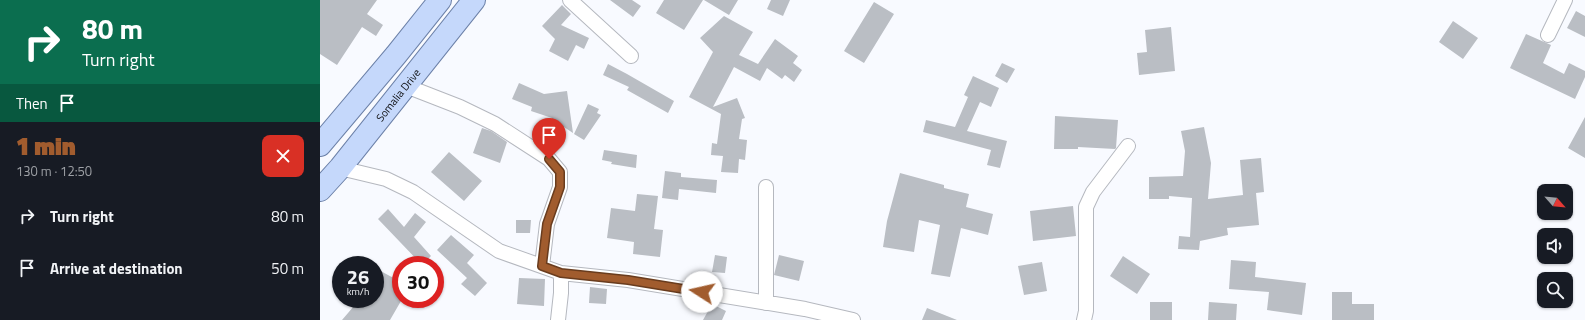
<!DOCTYPE html>
<html lang="en">
<head>
<meta charset="utf-8">
<style>
  :root { --surface:#171b24; --page:#20242c; --text:#f1f3f6; --muted:#9ea1a6; --accent:#a15c2e }
  body { margin:0; font-family:"Titillium Web",sans-serif; background:var(--page); color:var(--text); height:100vh; display:flex; flex-direction:column; font-size:15px; white-space:nowrap }
  * { box-sizing:border-box; margin:0 }
  p { font-size:13px; color:var(--muted) }
  .icon { flex:none; width:22px; height:22px; fill:none; stroke:currentColor; stroke-width:2; stroke-linecap:round; stroke-linejoin:round }
  .map { position:relative; flex:1; overflow:hidden }
  .details { display:flex; flex-direction:column; background:var(--surface); width:320px }
  .details>* { flex:none }
  .hud { background:#0b6e4f; color:#fff; overflow:hidden }
  .needle { width:26px; rotate:117deg }
  .fabs { position:absolute; left:1217px; top:184px; display:grid; gap:8px }
  .fabs a { display:grid; place-items:center; width:36px; height:36px; border-radius:8px; background:var(--surface); box-shadow:0 1px 3px #0004; font-size:20px }
  .speed { position:absolute; left:12px; top:256px; display:flex; gap:8px; font-size:20px; font-weight:700; text-align:center }
  .speed>* { display:grid; place-content:center; width:52px; height:52px; border-radius:50%; background:var(--surface); box-shadow:0 1px 3px #0004; line-height:1 }
  .speed small { font-size:10px; font-weight:400 }
  .speed .limit { border:6px solid #d22; background:#fff; color:#111 }
  .pin { position:absolute; display:grid; place-items:center; width:34px; height:34px; color:#fff; margin:-41px -17px; border-radius:50% 50% 50% 0; rotate:-45deg; box-shadow:0 0 4px #0007 }
  .pin .icon { rotate:45deg }
  .me { position:absolute; width:44px; margin:-22px; rotate:280deg; stroke-linejoin:round; filter:drop-shadow(0 0 3px #0008) }
  .turn { display:flex; align-items:center; gap:14px; height:84px; padding:0 16px; font-size:18px }
  .turn .icon { width:52px; height:52px; stroke-width:2.5 }
  .turn b { display:block; font-size:28px; line-height:34px }
  .then { display:flex; align-items:center; height:38px; padding:0 16px; background:#0003; gap:8px; font-size:15px }
  .round { display:grid; place-items:center; flex:none; width:42px; height:42px; border-radius:8px; background:var(--page) }
  .summary { display:flex; align-items:center; justify-content:space-between; height:68px; padding:0 16px }
  h1 { font-size:24px; font-weight:800; line-height:30px; color:var(--accent) }
  ul { padding:0; list-style:none }
  li { display:flex; align-items:center; gap:12px; height:52px; padding:0 16px }
  li div { flex:1 }
  li b { display:block; font-size:15px }
  li em { font-style:normal }
  main { display:flex; flex:1; min-height:0 }
  .map>svg:first-child { display:block }
  .building { fill:#babec4 }
  .lines { fill:none; stroke-linecap:round; stroke-linejoin:round }
  .street-casing { stroke:#b5b8bf; stroke-width:16 }
  .primary-casing { stroke:#6c81a8; stroke-width:24 }
  .street { stroke:#fff; stroke-width:14 }
  .primary { stroke:#c5d8fb; stroke-width:22 }
  .route-casing { stroke:#693c1e; stroke-width:10 }
  .route { stroke:#a15c2e; stroke-width:7 }
  .labels { text-anchor:middle; dominant-baseline:central; stroke-width:3; stroke-linejoin:round; paint-order:stroke }
  .street-label { font-size:11px; fill:#0f1012; stroke:#f8faff }
</style>
</head>
<body>
<main>
<section class="details">
<div class="hud">
<div class="turn"><svg class="icon" aria-label="right" viewBox="0 0 24 24"><path d="M7 20v-9h11M14 6l5 5-5 5"/></svg><div><b>80 m</b>Turn right</div></div>
<div class="then">Then<svg class="icon" aria-label="arrive" viewBox="0 0 24 24"><path d="M6 21V4h12l-3 4 3 4H6"/></svg></div>
</div>
<div class="summary"><div><h1>1 min</h1><p>130 m · 12:50</p></div><a class="round" style="background:#d93025;color:#fff"><svg class="icon" aria-label="close" viewBox="0 0 24 24"><path d="M6 6l12 12M18 6L6 18"/></svg></a></div>
<ul>
<li><svg class="icon" aria-label="right" viewBox="0 0 24 24"><path d="M7 20v-9h11M14 6l5 5-5 5"/></svg><div><b>Turn right</b></div><em>80 m</em></li>
<li><svg class="icon" aria-label="arrive" viewBox="0 0 24 24"><path d="M6 21V4h12l-3 4 3 4H6"/></svg><div><b>Arrive at destination</b></div><em>50 m</em></li>
</ul>
</section>
<div class="map">
<svg width="1265" height="320" viewBox="0 0 1265 320">
  <rect width="100%" height="100%" fill="#f8faff"/>
  <path class="building" d="M0 0H57L47 14 63 25 56 36 42 27 17 65 0 54Z
    M290 0H312L321 6 313 17Z
    M344 0H383L364 30 336 13Z
    M384 0H418L409 15Z
    M451 0H470L463 16 447 9Z
    M554 2 574 14 544 63 524 51Z
    M242 5 251 14 241 25 269 38 264 49 256 45 248 61 229 51 235 39 222 26Z
    M1256 11 1265 16V37L1247 28Z
    M404 16 433 32 419 55 438 64 455 39 478 56 473 63 482 70 474 82 465 75 462 79 447 68 440 81 414 67 393 107 417 98 425 118 422 119 419 139 427 140 425 160 419 159 418 173 401 172 403 156 391 155 392 143 397 144 401 114 369 97 393 52 380 38Z
    M1133 21 1158 38 1143 59 1119 42Z
    M851 27 855 71 819 75 817 53 827 52 825 30Z
    M1206 34 1231 45 1223 63 1244 74 1249 63 1265 71V77L1255 99 1190 68Z
    M682 63 695 69 687 83 675 76Z
    M288 64 307 74 354 101 348 113 307 90 309 87 283 75Z
    M653 76 679 88 671 107 660 102 647 131 687 141 680 168 667 165 671 150 603 132 606 120 635 127 648 97 644 95Z
    M199 83 224 94 247 91 253 133 244 127 234 129 232 118 211 111 212 107 192 99Z
    M268 104 279 109 277 113 281 115 264 140 254 134Z
    M735 116 798 120 796 148 795 149 758 147V149H734Z
    M1265 117V158L1248 148Z
    M884 127 891 163 888 199 923 195 920 160 941 158 944 192 936 193 939 225 907 228 908 235 880 241 879 250 858 249 859 236 870 237 872 198 849 196V199H829V177L863 176 865 151 861 131Z
    M162 128 171 131 187 142 180 163 153 153Z
    M284 150 317 155 316 168 291 164 292 162 282 160Z
    M129 152 162 181 144 201 111 172Z
    M345 171 361 173V177L397 180 396 193 359 189 358 200 342 198Z
    M580 173 624 185V188L649 194 646 207 673 214 668 235 641 228 630 277 611 274 620 225 599 220 594 252 563 247 567 221Z
    M317 194 338 196 334 229 343 230 340 257 313 254 314 242 287 238 291 208 315 211Z
    M753 206 756 236 713 241 710 211Z
    M68 209 84 227 95 213 106 222 94 237 111 256 102 265 58 219Z
    M196 220H211L210 233H196Z
    M131 235 154 255 147 263 167 283 155 296 141 284 147 278 117 250Z
    M395 255 407 257 405 273 392 272Z
    M459 255 484 261 479 281 454 275Z
    M803 256 830 274 817 294 790 276Z
    M911 260 936 262 935 277 986 283 982 315 947 310 949 292 909 289Z
    M722 262 727 291 704 295 698 266Z
    M55 268 81 282V301L70 320H22L40 299H55Z
    M199 278 225 279 224 306 197 304Z
    M270 287 287 289 286 304 269 303Z
    M1012 292H1032V304H1054V320H1012Z
    M830 302H852V320H830Z
    M889 302 917 304 916 320H888Z
    M392 304 406 311 402 320H383Z
    M607 308 637 320H602Z"/>
  <g class="lines">
    <g class="street-casing">
      <path id="street" d="M250 0 311 56
        M1228 35 1245 0
        M86 86 140 107 175 124 229 159 240 172V187L227 224 222 266
        M20 168 66 179 93 192 179 251 241 273 308 280 485 309 533 320
        M446 303V187
        M238 320 241 293V273
        M764 320 766 311V207L773 192 808 146"/>
    </g>
    <g class="primary-casing">
      <g id="primary">
        <path d="M0 145 76 55 120 0"/>
        <path id="s1" d="M0 190 20 168 154 0"/>
      </g>
    </g>
    <use href="#street" class="street"/>
    <use href="#primary" class="primary"/>
  </g>
  <g class="lines">
    <g class="route-casing">
      <path id="route" d="M229 159 240 172V187L227 224 222 266 241 273 308 280 382 292"/>
    </g>
    <use href="#route" class="route"/>
  </g>
  <g class="labels">
    <g class="street-label">
      <text stroke="none"><textPath href="#s1" startOffset="123">Somalia Drive</textPath></text>
    </g>
  </g>
</svg>
<div class="fabs">
<a><svg class="needle" viewBox="-14 -14 28 28"><path d="M0-13l5 13h-10z" fill="#e53935"/><path d="M0 13l5-13h-10z" fill="#9ea1a6"/></svg></a>
<a><svg class="icon" aria-label="sound" viewBox="0 0 24 24"><path d="M4 9h4l5-4v14l-5-4H4zM17 9q2 3 0 6"/></svg></a>
<a><svg class="icon" aria-label="search" viewBox="0 0 24 24"><circle cx="10" cy="10" r="6"/><path d="M15 15l6 6"/></svg></a>
</div>
<div class="speed"><div>26<small>km/h</small></div><div class="limit">30</div></div>
<div class="pin" style="left:229px;top:159px;background:#d93025"><svg class="icon" aria-label="arrive" viewBox="0 0 24 24"><path d="M6 21V4h12l-3 4 3 4H6"/></svg></div>
<svg class="me" style="left:382px;top:292px" viewBox="-20 -20 40 40"><circle r="19" fill="#fff"/><path d="M0-13L10 11 0 6-10 11z" fill="#a15c2e"/></svg>
</div>
</main>
</body>
</html>
